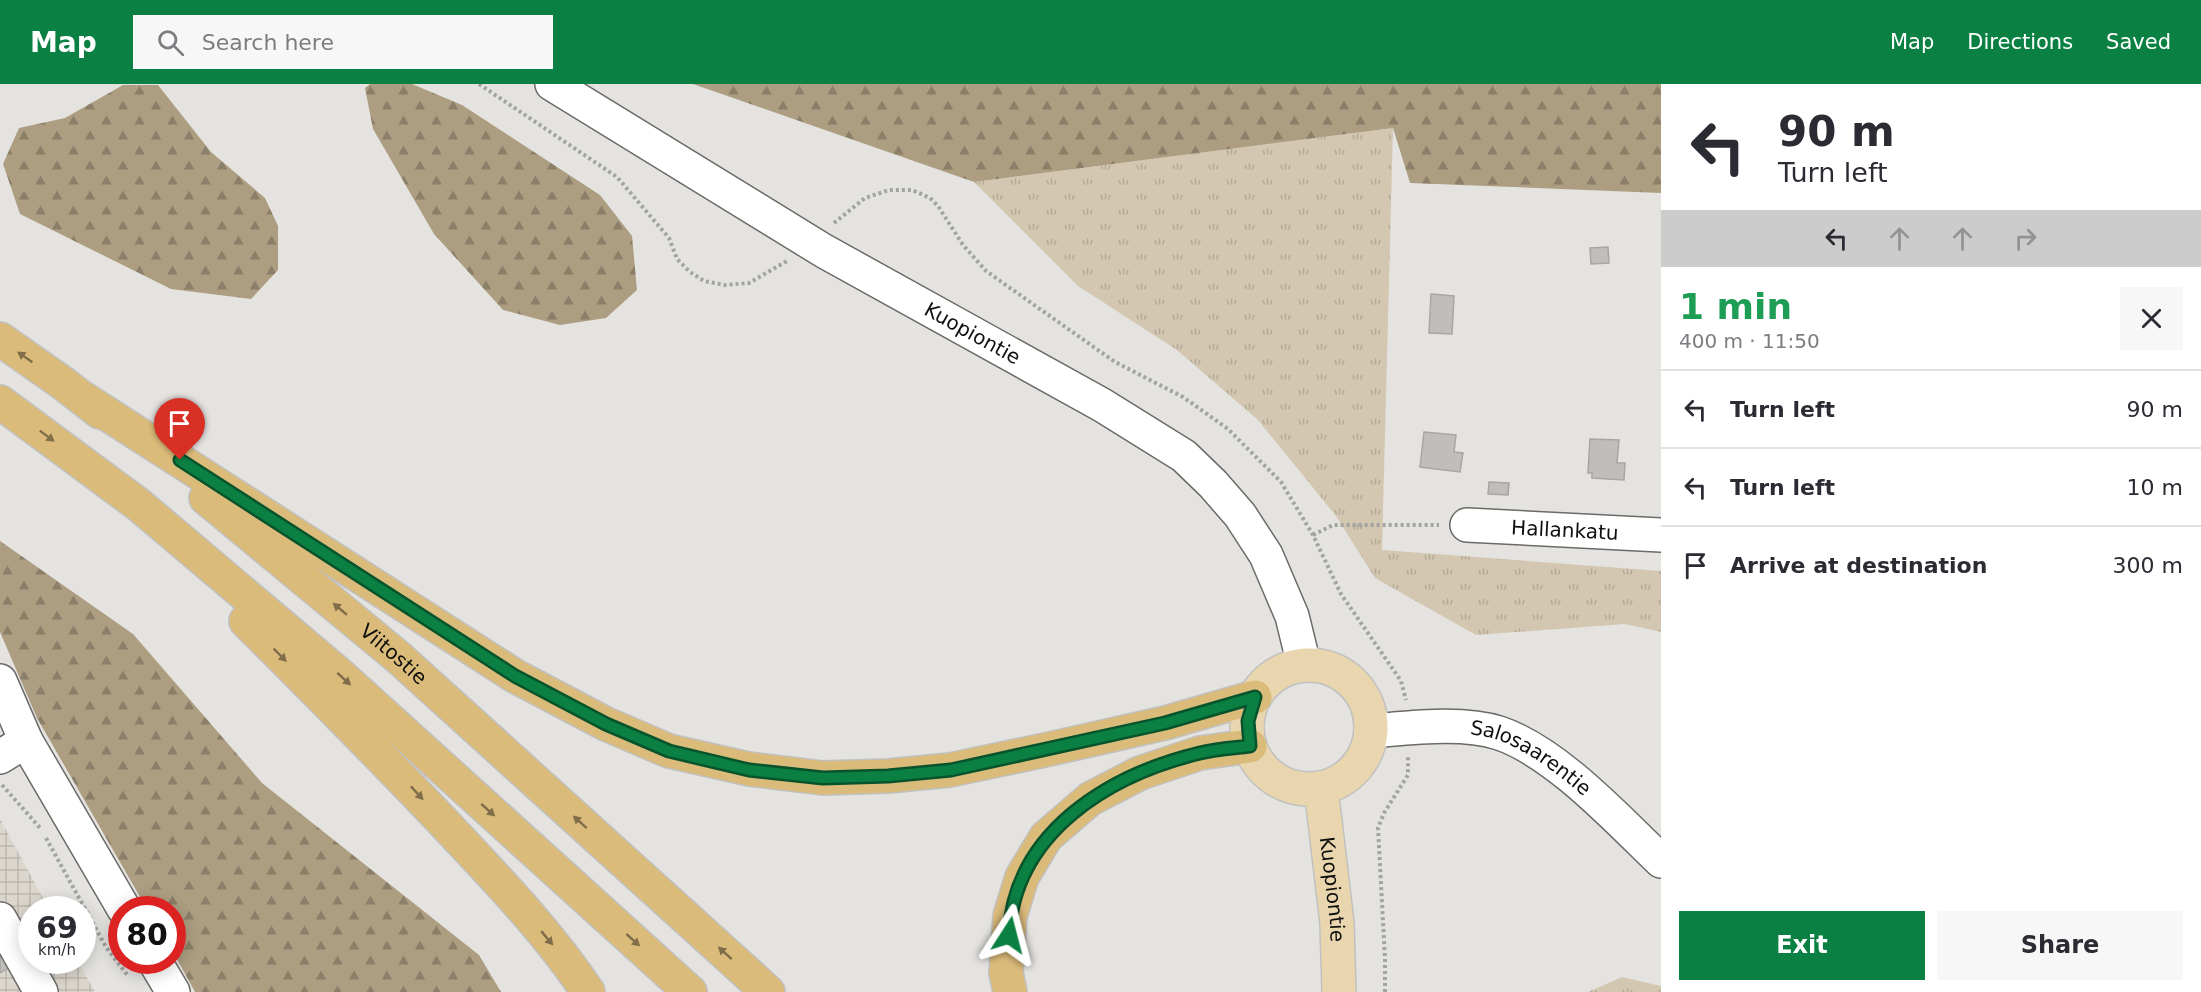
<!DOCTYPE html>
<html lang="en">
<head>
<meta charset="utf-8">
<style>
  :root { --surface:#fff; --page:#f7f7f7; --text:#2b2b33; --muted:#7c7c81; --line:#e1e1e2; --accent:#0b8043 }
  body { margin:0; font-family:"DejaVu Sans",sans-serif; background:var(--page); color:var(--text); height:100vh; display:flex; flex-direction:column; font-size:22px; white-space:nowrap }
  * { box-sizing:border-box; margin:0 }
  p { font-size:20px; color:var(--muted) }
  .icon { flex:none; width:33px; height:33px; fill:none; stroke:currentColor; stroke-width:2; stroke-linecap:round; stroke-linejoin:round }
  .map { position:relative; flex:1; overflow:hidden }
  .sheet { display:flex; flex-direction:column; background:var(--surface); width:540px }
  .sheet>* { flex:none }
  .guide { background:#fff; color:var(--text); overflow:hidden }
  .speed { position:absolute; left:18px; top:812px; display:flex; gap:12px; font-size:30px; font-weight:700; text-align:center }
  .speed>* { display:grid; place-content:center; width:78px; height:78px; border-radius:50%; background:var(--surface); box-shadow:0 3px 15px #0003; line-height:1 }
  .speed small { font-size:15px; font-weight:400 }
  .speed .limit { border:9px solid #d22; background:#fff; color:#111 }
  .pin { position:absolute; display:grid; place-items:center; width:51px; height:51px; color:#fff; margin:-62px -26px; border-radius:50% 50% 50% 0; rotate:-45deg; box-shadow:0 0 6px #0007 }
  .pin .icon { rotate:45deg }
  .me { position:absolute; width:66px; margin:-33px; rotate:9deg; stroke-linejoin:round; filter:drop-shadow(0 0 4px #0008) }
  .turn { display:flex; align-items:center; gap:21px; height:126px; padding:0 18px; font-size:27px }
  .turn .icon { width:78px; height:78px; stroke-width:2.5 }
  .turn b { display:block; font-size:42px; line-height:51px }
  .lanes { display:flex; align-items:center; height:57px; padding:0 18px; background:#0003; justify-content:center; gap:30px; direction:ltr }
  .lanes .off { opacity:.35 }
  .round { display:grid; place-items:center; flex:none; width:63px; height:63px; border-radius:0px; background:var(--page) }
  .summary { display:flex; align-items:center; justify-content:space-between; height:102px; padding:0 18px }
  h1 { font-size:36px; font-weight:700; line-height:45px; color:#1e9e55 }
  .cta { display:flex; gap:12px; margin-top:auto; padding:12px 18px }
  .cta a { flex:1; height:69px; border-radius:0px; background:var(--accent); color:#fff; font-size:24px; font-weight:700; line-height:69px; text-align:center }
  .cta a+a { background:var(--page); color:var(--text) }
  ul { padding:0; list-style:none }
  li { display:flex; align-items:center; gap:18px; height:78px; padding:0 18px; border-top:2px solid var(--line) }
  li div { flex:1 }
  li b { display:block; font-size:22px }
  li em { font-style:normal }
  header { display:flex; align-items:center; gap:36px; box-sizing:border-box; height:84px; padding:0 30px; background:var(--accent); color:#fff }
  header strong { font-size:28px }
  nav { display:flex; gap:33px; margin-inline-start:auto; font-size:21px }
  .search { width:420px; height:54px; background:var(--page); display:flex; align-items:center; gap:15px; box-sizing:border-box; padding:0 21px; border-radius:0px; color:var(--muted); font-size:22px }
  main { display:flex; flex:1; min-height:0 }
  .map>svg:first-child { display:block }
  .industrial { fill:url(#industrial-grid) }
  .grass { fill:url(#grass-tufts) }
  .forest { fill:url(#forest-firs) }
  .building { fill:#c0bebc; stroke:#a7a6a3; stroke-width:1.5 }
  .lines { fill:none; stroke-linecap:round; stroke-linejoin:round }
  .minor-casing { stroke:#6b6a68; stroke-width:36 }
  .major-casing { stroke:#c1c1c0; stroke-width:36 }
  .highway-casing { stroke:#c1c1c0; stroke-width:36 }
  .path { stroke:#a3a3a0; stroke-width:4; stroke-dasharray:3 3; stroke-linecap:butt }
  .minor { stroke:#fff; stroke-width:33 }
  .major { stroke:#e9d6af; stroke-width:33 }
  .highway { stroke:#dbbb7a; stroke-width:33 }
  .oneway { fill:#7f6e49 }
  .route-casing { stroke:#07532c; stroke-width:15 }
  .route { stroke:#0b8043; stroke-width:10 }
  .labels { text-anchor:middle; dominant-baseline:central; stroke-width:4.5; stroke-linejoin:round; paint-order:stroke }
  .street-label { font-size:20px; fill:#0f0f0e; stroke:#fff }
</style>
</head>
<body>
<header>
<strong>Map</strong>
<div class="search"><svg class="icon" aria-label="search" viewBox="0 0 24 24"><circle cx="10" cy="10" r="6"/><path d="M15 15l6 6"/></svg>Search here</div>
<nav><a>Map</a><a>Directions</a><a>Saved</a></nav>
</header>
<main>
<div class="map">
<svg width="1661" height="908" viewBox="0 0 1661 908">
  <defs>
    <pattern id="industrial-grid" width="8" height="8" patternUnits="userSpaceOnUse" patternTransform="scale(1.5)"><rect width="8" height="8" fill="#dcd7ce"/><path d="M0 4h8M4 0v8" fill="none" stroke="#bcb7b0"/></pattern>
    <pattern id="grass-tufts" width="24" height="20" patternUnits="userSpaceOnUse" patternTransform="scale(1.5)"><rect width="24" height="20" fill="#d3c7b1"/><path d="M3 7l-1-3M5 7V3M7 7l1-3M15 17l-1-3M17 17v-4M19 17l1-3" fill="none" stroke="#b4aa97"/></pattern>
    <pattern id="forest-firs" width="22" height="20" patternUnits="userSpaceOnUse" patternTransform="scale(1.5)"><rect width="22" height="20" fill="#ad9e82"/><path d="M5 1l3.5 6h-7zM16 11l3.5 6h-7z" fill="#8b7f69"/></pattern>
  </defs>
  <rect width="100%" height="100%" fill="#e4e3e0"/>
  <path class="industrial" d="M0 735 49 825H32V876H77L95 908H0Z"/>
  <path class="grass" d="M1393 44 1382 466 1661 487V548L1625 540 1476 551 1375 494 1336 432 1258 336 1177 266 1078 202 974 98Z
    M1622 893 1661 902V908H1588Z"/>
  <path class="forest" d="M370 0H412L462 21 600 111 632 152 637 206 606 234 560 241 503 226 434 150 373 45 365 4Z
    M693 0H1661V109L1410 99 1393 44 974 98Z
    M123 1H158L211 68 265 114 278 142V186L251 215 171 205 20 130 3 80 19 44 65 34Z
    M0 457 133 550 262 699 479 871 501 908H195L173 868 172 825H147L37 634 0 548Z"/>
  <path class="building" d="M1608 163 1609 179 1591 180 1590 164Z
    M1431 210 1454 212 1452 250 1429 249Z
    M1424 348 1456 351 1454 368 1463 369 1460 388 1420 383Z
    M1590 355 1619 356 1617 379H1625L1624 396 1592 394V389H1588Z
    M1489 398 1509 399 1508 411 1488 410Z
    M0 851 16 880 0 889Z"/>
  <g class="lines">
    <g class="minor-casing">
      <g id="minor">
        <path id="s1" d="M552 0 824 167 1102 321 1184 372 1213 400 1240 431 1266 471 1292 532 1304 581"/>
        <path id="s2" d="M1467 441 1661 451"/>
        <path d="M0 597 26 657 124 825"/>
        <path id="s3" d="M1371 647C1410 644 1462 637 1499 649 1556 668 1618 736 1661 777"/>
        <path d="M0 673 26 657"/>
        <path d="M0 835 41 908"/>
        <path d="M154 876 173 908"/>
      </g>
    </g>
    <g class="major-casing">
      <g id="major">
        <circle cx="1309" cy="643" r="62"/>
        <path id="s4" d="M1321 704 1337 839 1339 908"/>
      </g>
    </g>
    <g class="highway-casing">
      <g id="highway">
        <path d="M0 255 64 300 100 328"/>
        <path d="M84 315 515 592 606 640 669 667 749 685 823 694 888 692 950 686 1045 666 1165 639 1255 613"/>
        <path d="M0 318 139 421 340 591 690 908"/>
        <path id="s5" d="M206 414 398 573 768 908"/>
        <path d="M246 537C319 610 392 683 462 758 507 806 552 854 588 908"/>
        <path d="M1010 908 1006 889 1010 832 1022 793 1046 753 1090 715 1140 689 1200 669 1250 662"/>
      </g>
    </g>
    <path class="path" d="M479 0 617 93 669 154 677 175 690 188 704 197 725 201 749 199 787 177
      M834 139 865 114 889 106H912L930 114 938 122 963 161 986 187 1115 278 1183 313 1228 345 1281 398 1313 451 1341 510 1401 597 1406 616
      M1313 451 1333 441H1439
      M2 701 41 745
      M46 754 106 863 128 892
      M1385 908V875L1378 744 1384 729 1408 691V671"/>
    <use href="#minor" class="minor"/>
    <use href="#major" class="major"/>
    <use href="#highway" class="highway"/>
  </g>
  <defs><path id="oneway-solid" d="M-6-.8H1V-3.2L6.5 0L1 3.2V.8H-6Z" transform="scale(1.5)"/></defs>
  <g class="oneway">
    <use href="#oneway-solid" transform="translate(25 273) rotate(-145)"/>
    <use href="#oneway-solid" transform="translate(47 352) rotate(37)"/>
    <use href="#oneway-solid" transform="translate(340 525) rotate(-140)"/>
    <use href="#oneway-solid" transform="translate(280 571) rotate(45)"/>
    <use href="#oneway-solid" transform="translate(344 595) rotate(42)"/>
    <use href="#oneway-solid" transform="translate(417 709) rotate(47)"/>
    <use href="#oneway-solid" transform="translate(488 726) rotate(42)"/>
    <use href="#oneway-solid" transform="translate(580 738) rotate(-138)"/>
    <use href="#oneway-solid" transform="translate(547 854) rotate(50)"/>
    <use href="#oneway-solid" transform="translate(633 856) rotate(42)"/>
    <use href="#oneway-solid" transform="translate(725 869) rotate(-138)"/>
  </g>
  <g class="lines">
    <g class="route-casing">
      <path id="route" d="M180 376 515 592 606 640 669 667 749 686 823 694 888 692 951 686 1165 639 1255 613 1248 637 1250 662C1234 664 1216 665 1200 669 1109 691 1014 748 1009 851"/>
    </g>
    <use href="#route" class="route"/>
  </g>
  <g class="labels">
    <g class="street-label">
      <text stroke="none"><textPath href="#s1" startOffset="489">Kuopiontie</textPath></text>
      <text stroke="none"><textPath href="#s2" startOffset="98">Hallankatu</textPath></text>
      <text stroke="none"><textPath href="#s5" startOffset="244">Viitostie</textPath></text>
      <text stroke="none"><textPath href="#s3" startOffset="168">Salosaarentie</textPath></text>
      <text stroke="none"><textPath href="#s4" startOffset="102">Kuopiontie</textPath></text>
    </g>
  </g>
</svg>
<div class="speed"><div>69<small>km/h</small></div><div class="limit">80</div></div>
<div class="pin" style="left:180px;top:376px;background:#d93025"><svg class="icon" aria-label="arrive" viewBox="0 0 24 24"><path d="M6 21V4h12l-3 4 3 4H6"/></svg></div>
<svg class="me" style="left:1009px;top:851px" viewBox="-20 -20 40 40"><path d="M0-17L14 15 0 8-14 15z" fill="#0b8043" stroke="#fff" stroke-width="4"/></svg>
</div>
<section class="sheet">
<div class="guide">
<div class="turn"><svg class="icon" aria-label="left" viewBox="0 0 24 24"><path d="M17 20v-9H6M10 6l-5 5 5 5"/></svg><div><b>90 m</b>Turn left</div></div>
<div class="lanes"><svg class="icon" aria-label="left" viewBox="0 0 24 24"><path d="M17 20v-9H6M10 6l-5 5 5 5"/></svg><svg class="icon off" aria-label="ahead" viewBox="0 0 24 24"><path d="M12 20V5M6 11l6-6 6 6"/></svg><svg class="icon off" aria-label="ahead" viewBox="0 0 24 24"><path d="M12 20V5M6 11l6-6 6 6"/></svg><svg class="icon off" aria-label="right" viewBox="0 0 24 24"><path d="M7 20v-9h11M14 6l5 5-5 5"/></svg></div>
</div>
<div class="summary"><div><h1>1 min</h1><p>400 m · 11:50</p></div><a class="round"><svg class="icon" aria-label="close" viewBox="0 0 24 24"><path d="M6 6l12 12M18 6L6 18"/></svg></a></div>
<ul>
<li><svg class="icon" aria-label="left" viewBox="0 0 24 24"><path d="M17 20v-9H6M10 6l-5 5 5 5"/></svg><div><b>Turn left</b></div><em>90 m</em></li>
<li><svg class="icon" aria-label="left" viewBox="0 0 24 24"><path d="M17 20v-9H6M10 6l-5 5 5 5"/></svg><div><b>Turn left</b></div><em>10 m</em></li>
<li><svg class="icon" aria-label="arrive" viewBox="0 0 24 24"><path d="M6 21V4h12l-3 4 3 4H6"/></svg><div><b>Arrive at destination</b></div><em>300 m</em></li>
</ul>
<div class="cta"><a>Exit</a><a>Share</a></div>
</section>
</main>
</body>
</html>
